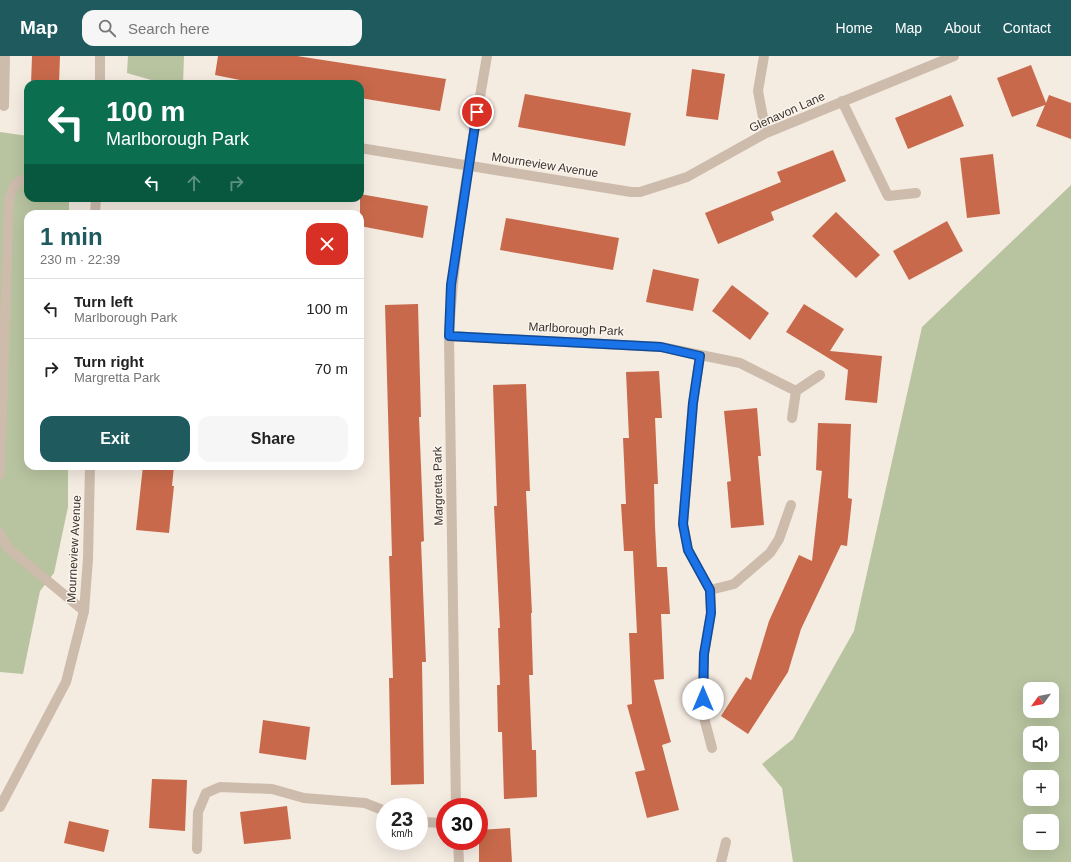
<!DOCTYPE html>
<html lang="en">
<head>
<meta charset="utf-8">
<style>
  :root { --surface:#fff; --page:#f6f6f6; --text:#222; --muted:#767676; --line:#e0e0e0; --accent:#1f5a5e }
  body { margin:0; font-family:Helvetica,sans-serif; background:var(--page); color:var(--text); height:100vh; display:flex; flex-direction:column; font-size:15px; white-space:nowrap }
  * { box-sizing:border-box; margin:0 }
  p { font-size:13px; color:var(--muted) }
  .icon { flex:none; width:22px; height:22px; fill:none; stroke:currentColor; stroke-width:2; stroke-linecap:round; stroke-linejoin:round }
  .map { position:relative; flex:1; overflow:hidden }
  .sheet { position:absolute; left:24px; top:154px; width:340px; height:260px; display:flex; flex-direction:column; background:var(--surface); border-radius:12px; box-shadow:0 4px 16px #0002 }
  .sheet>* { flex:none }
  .guide { position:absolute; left:24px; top:24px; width:340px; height:122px; border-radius:12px; box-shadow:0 4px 16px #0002; background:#0b6e4f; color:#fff; overflow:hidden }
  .needle { width:26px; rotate:237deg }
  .controls { position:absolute; left:1023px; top:626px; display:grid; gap:8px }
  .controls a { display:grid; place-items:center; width:36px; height:36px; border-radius:8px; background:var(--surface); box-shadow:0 4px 16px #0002; font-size:20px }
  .speed { position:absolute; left:376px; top:742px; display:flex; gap:8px; font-size:20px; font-weight:700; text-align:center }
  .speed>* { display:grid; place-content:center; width:52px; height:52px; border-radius:50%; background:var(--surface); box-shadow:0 4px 16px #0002; line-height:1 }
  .speed small { font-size:10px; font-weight:400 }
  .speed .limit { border:6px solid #d22; background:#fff; color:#111 }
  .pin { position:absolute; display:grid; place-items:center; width:34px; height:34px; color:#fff; margin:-17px; border:2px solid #fff; border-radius:50%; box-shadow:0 1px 4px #0007 }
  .me { position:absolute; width:44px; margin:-22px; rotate:0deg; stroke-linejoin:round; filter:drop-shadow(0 0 3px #0008) }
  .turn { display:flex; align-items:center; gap:14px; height:84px; padding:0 16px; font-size:18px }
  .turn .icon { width:52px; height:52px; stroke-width:2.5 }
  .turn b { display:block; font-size:28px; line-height:34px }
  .lanes { display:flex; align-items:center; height:38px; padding:0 16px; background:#0003; justify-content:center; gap:20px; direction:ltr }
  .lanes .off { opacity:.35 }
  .round { display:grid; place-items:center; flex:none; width:42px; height:42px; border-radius:12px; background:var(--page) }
  .summary { display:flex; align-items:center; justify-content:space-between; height:68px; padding:0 16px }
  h1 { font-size:24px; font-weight:600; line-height:30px; color:var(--accent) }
  .primary-button { display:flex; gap:8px; margin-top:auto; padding:8px 16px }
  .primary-button a { flex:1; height:46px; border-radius:12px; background:var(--accent); color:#fff; font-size:16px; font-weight:600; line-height:46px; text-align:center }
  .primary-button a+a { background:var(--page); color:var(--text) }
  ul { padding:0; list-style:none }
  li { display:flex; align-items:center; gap:12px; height:60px; padding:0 16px; border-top:1px solid var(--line) }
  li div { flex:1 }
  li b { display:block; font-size:15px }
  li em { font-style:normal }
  header { display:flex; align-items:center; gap:24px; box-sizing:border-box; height:56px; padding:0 20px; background:var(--accent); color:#fff }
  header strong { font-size:19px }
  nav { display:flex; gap:22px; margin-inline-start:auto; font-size:14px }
  .search { width:280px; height:36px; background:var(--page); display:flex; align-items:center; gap:10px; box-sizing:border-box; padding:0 14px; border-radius:12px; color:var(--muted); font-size:15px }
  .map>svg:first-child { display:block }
  .green { fill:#b8c4a0; fill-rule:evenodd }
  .building { fill:#c8694b }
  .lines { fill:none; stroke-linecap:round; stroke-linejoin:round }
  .service { stroke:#cdbbac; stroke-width:10 }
  .pedestrian { stroke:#cdbbac; stroke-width:10 }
  .minor { stroke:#cdbbac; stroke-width:10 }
  .route-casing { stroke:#114b97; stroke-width:10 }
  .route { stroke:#1a73e8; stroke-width:7 }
  .labels { text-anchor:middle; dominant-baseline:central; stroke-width:3; stroke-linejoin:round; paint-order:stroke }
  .street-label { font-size:12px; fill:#3b302b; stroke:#fbf5ee }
</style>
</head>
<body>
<header>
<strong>Map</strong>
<div class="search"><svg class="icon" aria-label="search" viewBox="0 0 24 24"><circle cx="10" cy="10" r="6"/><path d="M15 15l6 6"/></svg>Search here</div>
<nav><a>Home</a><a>Map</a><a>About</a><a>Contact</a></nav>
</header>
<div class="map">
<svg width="1071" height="806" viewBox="0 0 1071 806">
  <rect width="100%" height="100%" fill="#f4ebe1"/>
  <path class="green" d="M128 0H184L183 28H165L127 17Z
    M0 76 28 80V142H69V158H28V410H68V451L54 517 40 535 23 618 0 616Z
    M1071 129V806H793L782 732 762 708 793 683 854 575 922 271ZM1030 633H1052V655H1030ZM1030 677H1052V699H1030ZM1030 721H1052V743H1030ZM1030 765H1052V787H1030Z"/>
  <path class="building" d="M32 0H60L59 28H31Z
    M218 0H297L446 23 440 55 360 42V28H260L215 19Z
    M1031 9 1046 47 1049 39 1071 47V83L1036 70 1045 49 1012 61 997 22Z
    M692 13 725 18 718 64 686 60Z
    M525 38 631 57 625 90 518 71Z
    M951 39 964 70 908 93 895 62Z
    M833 94 846 125 771 156 774 164 718 188 705 157 781 126 777 116Z
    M993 98 1000 158 967 162 960 102Z
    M360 138 428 150 423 182 360 170Z
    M836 156 880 199 856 222 812 180Z
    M506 162 619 182 613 214 500 194Z
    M947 165 963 195 909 224 893 195Z
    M653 213 699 223 693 255 646 246Z
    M732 229 769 257 750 284 712 255Z
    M418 248 421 361H419L424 485 421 486 426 606H422L424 728 391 729 389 622H393L389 500H392L385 249Z
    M804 248 844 273 830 295 882 300 877 347 845 344 848 314 786 276Z
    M659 315 662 362H655L658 428H654L655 470 657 511H667L670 558H661L664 623 654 624 671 686 662 689 679 754 647 762 635 716 645 714 627 649 632 648 629 577H637L633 495H624L621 448H626L623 382H629L626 316Z
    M526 328 530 435H526L532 557H531L533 619H529L532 694H536L537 741 504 743 502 676H498L497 629H500L498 572H500L494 450H497L493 329Z
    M757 352 761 400H758L764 469 731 472 727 426 731 425 724 355Z
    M818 367 851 368 848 442 852 443 847 490 841 489 801 573 788 616 748 678 721 660 746 621 751 624 769 565 799 499 812 505 822 415 816 414Z
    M143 410H174L172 430H174L169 477 136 474Z
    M263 664 310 671 306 704 259 697Z
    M152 723 187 724 185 775 149 772Z
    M287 750 291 783 244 788 240 756Z
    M69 765 109 774 104 796 64 787Z
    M510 772 512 806H479V774Z"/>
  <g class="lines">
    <path class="service" d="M4 50 5 0
      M0 418 9 143 16 127 28 121
      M0 477 8 492 84 555
      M721 806 726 786"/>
    <path class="pedestrian" d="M458 785 459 806"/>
    <path class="minor" d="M764 0 758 35 766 77
      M100 28V0
      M842 45 888 140 916 137
      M360 92 631 136H640L687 121 766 77 954 0
      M95 158 96 142
      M449 280 661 291 740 307 796 335
      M700 300 693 347 683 468 688 494 710 534 711 557 704 598 703 658 712 692
      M792 362 796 335 820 319
      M710 534 734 528 770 497 779 483 791 449
      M0 751 66 626 84 555 88 503 90 410
      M456 751 449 280C454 186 471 93 487 0
      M419 766 445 767
      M197 793 198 756 206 737 220 731 272 733 304 742 365 747 385 755"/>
  </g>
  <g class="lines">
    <g class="route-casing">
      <path id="route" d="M477 56 451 229 449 280 661 291 700 300 693 347 683 468 688 494 710 534 711 557 704 598 703 643"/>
    </g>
    <use href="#route" class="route"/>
  </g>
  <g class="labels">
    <g class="street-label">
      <text transform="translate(787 56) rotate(-24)">Glenavon Lane</text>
      <text transform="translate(545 109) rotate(9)">Mourneview Avenue</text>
      <text transform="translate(576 273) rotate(3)">Marlborough Park</text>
      <text transform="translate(438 430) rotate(-91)">Margretta Park</text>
      <text transform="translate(74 493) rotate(-87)">Mourneview Avenue</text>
    </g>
  </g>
</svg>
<div class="controls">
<a><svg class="needle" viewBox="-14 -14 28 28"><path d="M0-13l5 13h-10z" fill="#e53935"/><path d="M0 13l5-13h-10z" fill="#767676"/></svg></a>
<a><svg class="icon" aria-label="sound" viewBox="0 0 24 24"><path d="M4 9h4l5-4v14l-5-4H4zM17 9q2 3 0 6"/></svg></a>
<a>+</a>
<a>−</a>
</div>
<div class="speed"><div>23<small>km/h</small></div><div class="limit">30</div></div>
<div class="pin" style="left:477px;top:56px;background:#d93025"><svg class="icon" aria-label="arrive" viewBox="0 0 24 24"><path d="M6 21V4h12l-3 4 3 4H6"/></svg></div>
<svg class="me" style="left:703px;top:643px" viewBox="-20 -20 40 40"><circle r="19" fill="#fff"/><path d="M0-13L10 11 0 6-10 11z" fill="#1a73e8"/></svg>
<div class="guide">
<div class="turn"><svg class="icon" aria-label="left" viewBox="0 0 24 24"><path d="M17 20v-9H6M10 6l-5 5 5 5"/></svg><div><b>100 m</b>Marlborough Park</div></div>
<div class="lanes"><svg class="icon" aria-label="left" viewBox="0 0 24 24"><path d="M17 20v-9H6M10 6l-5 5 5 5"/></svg><svg class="icon off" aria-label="ahead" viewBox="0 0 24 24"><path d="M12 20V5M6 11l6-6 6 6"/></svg><svg class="icon off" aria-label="right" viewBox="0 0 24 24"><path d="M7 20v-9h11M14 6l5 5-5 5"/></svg></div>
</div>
<section class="sheet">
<div class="summary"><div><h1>1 min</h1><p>230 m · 22:39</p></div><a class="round" style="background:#d93025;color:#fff"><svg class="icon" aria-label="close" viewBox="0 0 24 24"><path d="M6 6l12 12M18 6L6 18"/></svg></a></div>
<ul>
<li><svg class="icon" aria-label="left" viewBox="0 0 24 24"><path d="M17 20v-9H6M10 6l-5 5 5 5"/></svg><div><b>Turn left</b><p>Marlborough Park</p></div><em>100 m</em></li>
<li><svg class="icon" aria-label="right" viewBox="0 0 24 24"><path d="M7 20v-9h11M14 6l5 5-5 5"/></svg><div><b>Turn right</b><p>Margretta Park</p></div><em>70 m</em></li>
</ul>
<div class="primary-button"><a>Exit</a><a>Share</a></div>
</section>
</div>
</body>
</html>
